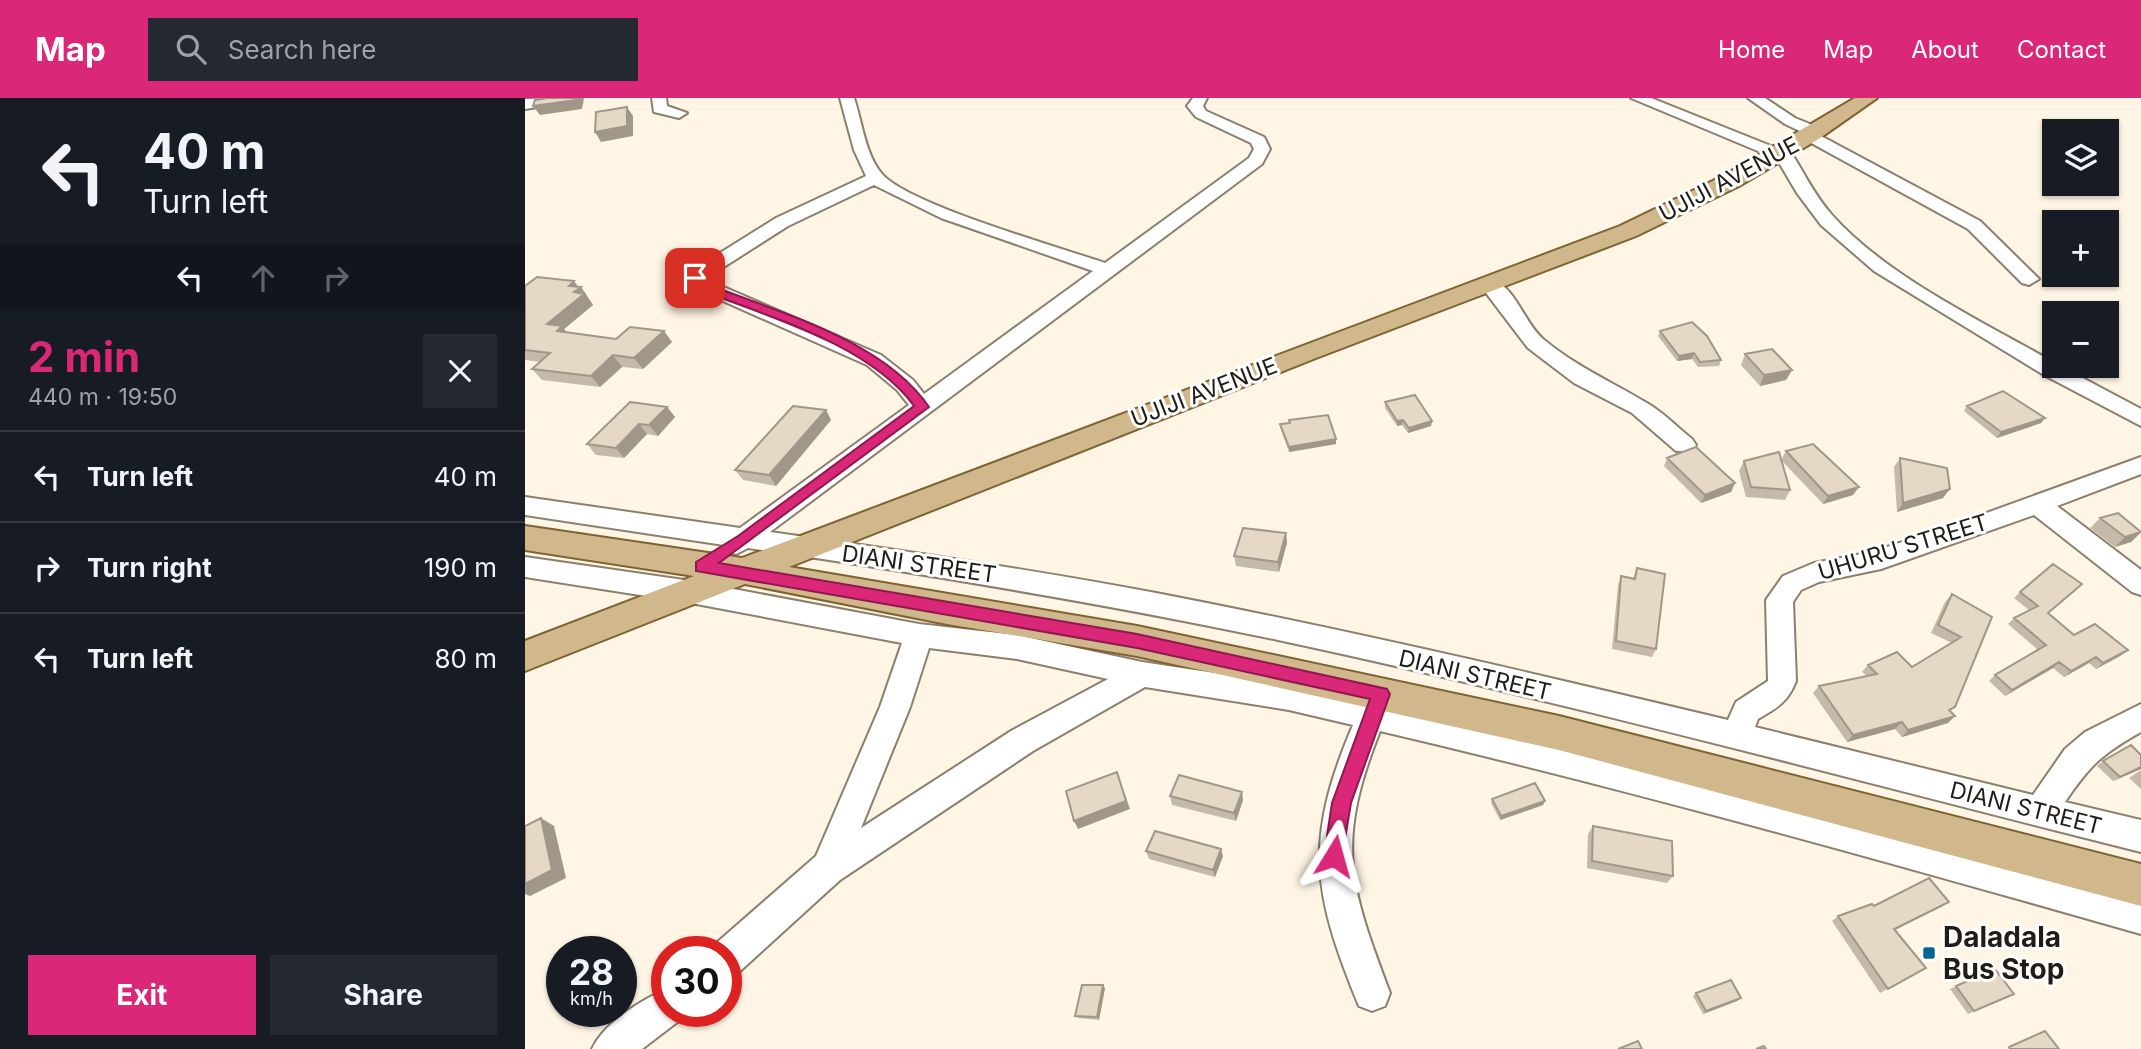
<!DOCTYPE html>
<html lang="en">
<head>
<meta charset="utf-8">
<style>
  :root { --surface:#171b24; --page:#242831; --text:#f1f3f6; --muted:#9ea1a6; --line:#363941; --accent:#db2777 }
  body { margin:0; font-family:Inter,sans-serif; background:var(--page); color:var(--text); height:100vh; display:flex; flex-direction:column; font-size:26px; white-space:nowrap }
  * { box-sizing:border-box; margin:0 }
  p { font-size:23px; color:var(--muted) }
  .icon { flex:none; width:38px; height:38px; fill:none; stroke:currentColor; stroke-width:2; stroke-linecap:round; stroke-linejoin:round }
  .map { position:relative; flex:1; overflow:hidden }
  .sheet { display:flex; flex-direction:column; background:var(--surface); width:525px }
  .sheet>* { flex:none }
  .top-card { background:#171b24; color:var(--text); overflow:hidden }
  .controls { position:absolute; left:1517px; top:21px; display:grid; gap:14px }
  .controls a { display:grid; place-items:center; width:77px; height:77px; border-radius:0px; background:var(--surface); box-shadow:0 2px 5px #0004; font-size:35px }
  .speed { position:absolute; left:21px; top:838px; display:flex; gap:14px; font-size:35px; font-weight:700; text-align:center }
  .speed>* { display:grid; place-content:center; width:91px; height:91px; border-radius:50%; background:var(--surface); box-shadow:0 2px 5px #0004; line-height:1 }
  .speed small { font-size:18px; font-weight:400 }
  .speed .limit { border:10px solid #d22; background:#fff; color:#111 }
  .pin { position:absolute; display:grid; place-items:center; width:60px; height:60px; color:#fff; margin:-30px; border-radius:14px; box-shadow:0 4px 10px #0006 }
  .me { position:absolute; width:77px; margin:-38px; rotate:8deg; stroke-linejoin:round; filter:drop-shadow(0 0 5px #0008) }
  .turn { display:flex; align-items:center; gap:24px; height:147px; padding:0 28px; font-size:32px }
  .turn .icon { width:91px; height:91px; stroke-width:2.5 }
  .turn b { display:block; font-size:49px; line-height:60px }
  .lanes { display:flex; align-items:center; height:66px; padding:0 28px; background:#0003; justify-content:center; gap:35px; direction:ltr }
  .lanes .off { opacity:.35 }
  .round { display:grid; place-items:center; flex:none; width:74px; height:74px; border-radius:0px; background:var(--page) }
  .head { display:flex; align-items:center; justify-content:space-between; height:119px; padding:0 28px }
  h1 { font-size:42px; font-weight:700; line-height:52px; color:var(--accent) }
  .primary-button { display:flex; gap:14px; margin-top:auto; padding:14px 28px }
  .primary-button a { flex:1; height:80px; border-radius:0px; background:var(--accent); color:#fff; font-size:28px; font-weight:700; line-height:80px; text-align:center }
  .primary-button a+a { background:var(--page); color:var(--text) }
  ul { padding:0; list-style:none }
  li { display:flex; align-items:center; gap:21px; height:91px; padding:0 28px; border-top:2px solid var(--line) }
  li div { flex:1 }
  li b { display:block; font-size:26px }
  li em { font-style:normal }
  header { display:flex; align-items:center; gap:42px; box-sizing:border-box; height:98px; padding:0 35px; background:var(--accent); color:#fff }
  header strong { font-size:33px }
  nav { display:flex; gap:38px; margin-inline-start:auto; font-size:24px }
  .search { width:490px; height:63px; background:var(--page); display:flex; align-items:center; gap:18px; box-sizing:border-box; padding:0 24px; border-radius:0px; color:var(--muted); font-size:26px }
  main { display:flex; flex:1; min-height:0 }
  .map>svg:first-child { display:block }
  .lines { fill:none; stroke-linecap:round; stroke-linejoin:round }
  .minor-casing { stroke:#8b7f6d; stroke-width:4 }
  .major-casing { stroke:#7f6231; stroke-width:4 }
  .minor { fill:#fff; fill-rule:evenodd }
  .major { fill:#d0b78c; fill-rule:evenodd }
  .wall { fill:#c5baa9 }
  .shaded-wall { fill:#a09789 }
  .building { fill:#e5d8c4; stroke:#a09789; stroke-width:2 }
  .route { fill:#db2777; stroke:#8e194d; stroke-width:2 }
  .poi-dot { fill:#076494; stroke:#fff; stroke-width:2.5 }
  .labels { text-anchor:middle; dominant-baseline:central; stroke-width:6; stroke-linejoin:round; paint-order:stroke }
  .street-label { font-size:23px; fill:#211d16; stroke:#fff }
  .near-poi-label { font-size:28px; font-weight:bold; fill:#211d16; stroke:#fff; text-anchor:start }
</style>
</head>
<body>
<header>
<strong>Map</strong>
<div class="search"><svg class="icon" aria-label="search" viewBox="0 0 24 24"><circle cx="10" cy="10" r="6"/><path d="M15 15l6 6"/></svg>Search here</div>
<nav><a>Home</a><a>Map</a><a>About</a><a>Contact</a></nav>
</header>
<main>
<section class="sheet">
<div class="top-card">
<div class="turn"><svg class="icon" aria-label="left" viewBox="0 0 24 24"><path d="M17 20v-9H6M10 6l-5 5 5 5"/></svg><div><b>40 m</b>Turn left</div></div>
<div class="lanes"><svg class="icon" aria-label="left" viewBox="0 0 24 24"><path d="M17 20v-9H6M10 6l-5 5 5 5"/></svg><svg class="icon off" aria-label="ahead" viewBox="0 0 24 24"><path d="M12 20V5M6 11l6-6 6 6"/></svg><svg class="icon off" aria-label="right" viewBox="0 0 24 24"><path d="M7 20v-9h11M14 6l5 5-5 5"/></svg></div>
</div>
<div class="head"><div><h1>2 min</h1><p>440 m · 19:50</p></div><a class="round"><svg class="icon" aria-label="close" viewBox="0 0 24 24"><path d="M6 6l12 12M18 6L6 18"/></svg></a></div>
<ul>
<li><svg class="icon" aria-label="left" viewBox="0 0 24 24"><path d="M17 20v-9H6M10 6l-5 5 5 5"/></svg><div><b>Turn left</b></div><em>40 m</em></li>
<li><svg class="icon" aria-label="right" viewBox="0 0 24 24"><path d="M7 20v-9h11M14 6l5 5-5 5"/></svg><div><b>Turn right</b></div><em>190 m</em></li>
<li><svg class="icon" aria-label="left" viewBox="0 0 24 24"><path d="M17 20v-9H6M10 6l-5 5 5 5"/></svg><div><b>Turn left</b></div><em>80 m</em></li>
</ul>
<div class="primary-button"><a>Exit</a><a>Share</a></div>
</section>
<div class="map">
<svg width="1616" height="951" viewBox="0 0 1616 951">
  <rect width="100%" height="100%" fill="#fff5e5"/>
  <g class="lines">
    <g class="minor-casing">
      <path id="minor" d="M51 0 44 4 0 11V1Z
        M127 0H141L142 8 162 15 154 20 129 14Z
        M315 0H329C337 23 340 56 357 76 382 106 536 150 580 165L724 60 729 51 726 45 671 19 662 8 668 0H682L678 8 681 13 739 39 745 51 737 66 245 434C374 452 503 471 631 495 823 532 1013 576 1203 622L1211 604 1243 583 1241 502 1258 478 1289 465 1347 454 1420 430 1616 359V376L1532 408 1616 472V497L1607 494 1509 417 1356 471 1294 484 1276 492 1268 504 1271 583C1263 604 1252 610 1233 621L1230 629 1508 697 1540 651 1560 634 1616 606V634C1577 656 1565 667 1540 704L1616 722V754C1329 682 1043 604 753 542 577 505 401 476 223 450L211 456 202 453 199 447 0 417V399L215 430 384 307 372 292 342 267 162 187 159 183 163 175 251 120 341 78 329 52ZM349 87 416 120 568 173 399 296 388 282 356 257 180 181 263 128Z
        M1106 0H1126L1251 50H1263C1278 72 1288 96 1307 117 1361 178 1458 224 1530 265V268H1535L1616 311V328L1519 277 1349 173 1296 127 1272 95 1252 61Z
        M1223 0H1240L1270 20 1297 31 1299 34 1296 38 1455 123 1514 181 1504 187 1497 185 1443 131 1279 41V35L1260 26Z
        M965 181C990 187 999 225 1018 241 1050 268 1085 283 1120 304 1137 313 1152 329 1167 341L1171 347 1167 353H1151L1107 315 1049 285 1003 250 955 187Z
        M0 459 166 483 394 526 492 537 617 564 764 586 838 603 844 592 854 588 864 592 869 601 865 609 1218 693 1616 802V836C1363 764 1111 693 855 633 810 746 824 786 865 895L860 908 847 913 834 908C787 794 779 742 828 627L764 612 620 589 508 653 315 782 214 874 201 879V854H186L188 848 291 758 355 609 377 545 166 505 0 479ZM404 550 492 561 583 581 486 633 336 730 385 609Z
        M142 891V914H158L155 922 117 951H67C78 926 117 901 142 891Z"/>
    </g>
    <g class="major-casing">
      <path id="major" d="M1330 0H1352L1292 42 1214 88 1111 138 791 260 264 469 612 528 1034 618 1616 766V808L1034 652 612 558 422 526 220 486 0 573V543L169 478 0 452V428L217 460 1095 128 1198 78Z"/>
    </g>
    <use href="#minor" class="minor"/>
    <use href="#major" class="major"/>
  </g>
  <path class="wall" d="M0 188 56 189 68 207 39 231 42 234 91 241 147 244 118 271 97 269 75 289 17 282 7 271 15 264 0 262Z
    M1135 233 1196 262 1194 268 1173 269 1167 261 1152 263 1133 238Z
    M1220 256 1267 272 1261 282 1235 288 1216 267Z
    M860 304 907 323 906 328 883 335 877 327 872 328 860 310Z
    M1442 308 1520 320 1516 325 1472 340 1439 313Z
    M142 309 150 319 133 338 122 336 99 360 71 357 62 346Z
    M301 312 306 322 251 388 218 382 210 372Z
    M755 326 811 341V346L764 354 756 332Z
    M1261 353 1328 397 1298 406 1256 362Z
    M1142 360 1210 385 1206 394 1176 405 1139 368Z
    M1375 360 1418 400 1372 414 1369 369Z
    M1219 363 1265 392 1260 402 1221 399 1214 373Z
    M1575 420 1616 434 1606 444 1590 449 1565 430Z
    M761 435 762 445 754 474 711 468 709 458Z
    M1112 470 1131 551 1127 559 1087 551 1093 487 1096 478 1108 480Z
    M1551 492 1523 515 1549 537 1603 552 1595 558 1571 571 1564 565 1539 579 1528 570 1480 598 1464 583 1470 577 1513 552 1483 526 1489 520 1504 512 1489 500 1495 494Z
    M1427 496 1467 519 1426 613 1423 625 1377 639 1370 631 1322 644 1288 595 1294 588 1342 578 1337 574 1343 567 1387 569 1427 545 1406 535 1420 504Z
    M1578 663 1616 671 1588 683 1572 668Z
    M1616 672V691L1604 680Z
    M645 698 718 702 711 723 647 707Z
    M967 701 1020 703 1018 707 975 722 966 705Z
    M1068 728 1148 778 1142 785 1062 770 1063 736Z
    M621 753 698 758 690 779 624 761Z
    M1424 804 1370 832 1401 870 1355 895 1307 823 1313 818 1349 808Z
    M1470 871 1489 896 1443 916 1425 891Z
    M580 890 574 922 553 920 550 918Z
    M1171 895 1212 903 1178 916 1168 898Z"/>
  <path class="shaded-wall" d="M51 0H59L57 11 15 17 8 8Z
    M102 9 108 18V38L76 44 70 34Z
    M49 183 54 190 56 189 68 207 39 231 46 240 22 226 44 188Z
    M139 233 147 244 118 271 109 260Z
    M1169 255 1167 261 1152 263 1154 258Z
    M88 257 97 269 75 289 66 278Z
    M1267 272 1261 282 1235 288 1239 277Z
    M142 309 150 319 133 338 124 327Z
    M301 312 306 322 251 388 244 377Z
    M1520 320 1516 325 1472 340 1476 334Z
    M878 322 877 327 872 328V323Z
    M907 323 906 328 883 335 884 330Z
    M114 326 122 336 99 360 91 350Z
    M811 341V346L764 354V349Z
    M1210 385 1206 394 1176 405 1180 397Z
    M1334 389 1328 397 1298 406 1303 398Z
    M1425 391 1418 400 1372 414 1378 405Z
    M1616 434 1606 444 1590 449 1600 439Z
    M761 435 762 445 754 474 753 464Z
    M1603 552 1595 558 1571 571 1578 565Z
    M1571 559 1564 565 1539 579 1546 573Z
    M1534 564 1528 570 1480 598 1487 592Z
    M1430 618 1423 625 1377 639 1383 632Z
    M1377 624 1370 631 1322 644 1328 637Z
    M1616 669V671L1588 683 1595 679Z
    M592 674 605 711 553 731 549 723Z
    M717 694 718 702 711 723 709 715Z
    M1020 703 1018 707 975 722 976 718Z
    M16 720 29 728 41 780 5 798 0 796V786Z
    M696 751 698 758 690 779 688 772Z
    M1424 804 1416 809 1362 836 1369 831Z
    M578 887 580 890 574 922 572 919Z
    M1216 900 1212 903 1178 916 1181 913Z"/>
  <path class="building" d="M23 0H51V2L8 8 10 2Z
    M102 9V28L70 34 71 14Z
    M12 179 49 183 44 188 56 189 49 194 59 196 22 226 37 228 32 233 91 241 105 229 139 233 109 260 88 257 66 278 7 271 25 255 0 252V188Z
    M1167 224 1182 238 1196 262 1175 264 1169 255 1154 258 1135 233Z
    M1247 251 1267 272 1239 277 1220 256Z
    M1478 293 1520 320 1476 334 1442 308Z
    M890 297 907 323 884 330 878 322 872 323 860 304Z
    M105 304 142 309 124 327 114 326 91 350 62 346Z
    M268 308 301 312 244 377 210 372Z
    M803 317 811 341 764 349 755 326 765 325 764 322Z
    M1288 346 1334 389 1303 398 1261 353Z
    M1171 349 1210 385 1180 397 1142 360Z
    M1254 354 1265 392 1226 389 1219 363Z
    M1375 360 1422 370 1425 391 1378 405Z
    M1593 415 1616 434 1600 439 1575 420Z
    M718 430 761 435 753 464 709 458Z
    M1528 466 1557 486 1523 515 1549 537 1570 526 1603 552 1578 565 1571 559 1546 573 1534 564 1487 592 1470 577 1521 547 1489 520 1513 508 1495 494Z
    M1112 470 1140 476 1131 551 1091 543 1096 478 1110 481Z
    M1427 496 1467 519 1430 609 1424 612 1430 618 1383 632 1377 624 1328 637 1294 588 1352 576 1343 567 1372 554 1387 569 1436 539 1413 527Z
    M1606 647 1616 657V669L1595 679 1578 663Z
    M592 674 601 703 549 723 541 693Z
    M654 677 717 694 709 715 645 698Z
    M1010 685 1020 703 976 718 967 701Z
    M16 720 27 772 0 786V728Z
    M1068 728 1147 743 1148 778 1067 763Z
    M630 733 696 751 688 772 621 753Z
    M1404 780 1424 804 1369 831 1401 870 1363 891 1313 818 1347 806 1349 808Z
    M1470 871 1489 896 1449 913 1431 888Z
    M1206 882 1216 900 1181 913 1171 895Z
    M557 887H578L572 919 550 918Z
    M1520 933 1534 951H1485L1484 949Z
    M1113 943 1117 951H1093Z
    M1239 948 1241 951H1231Z"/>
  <path class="route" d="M166 177H174L177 184C251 214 358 241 404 309L194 465 612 536 862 591 865 596 826 705 816 764 809 767 802 764 799 758 807 705 845 601 612 550 171 473V464L213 438 389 308C343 245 238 217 167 189Z"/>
  <rect class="poi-dot" x="1397" y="848" width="14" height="14" rx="3.5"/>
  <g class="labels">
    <g class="street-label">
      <text transform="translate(1204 81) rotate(-28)">UJIJI AVENUE</text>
      <text transform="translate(679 294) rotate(-21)">UJIJI AVENUE</text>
      <text transform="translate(1378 449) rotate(-17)">UHURU STREET</text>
      <text transform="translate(394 466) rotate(8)">DIANI STREET</text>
      <text transform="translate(950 577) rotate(13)">DIANI STREET</text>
      <text transform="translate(1501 710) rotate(14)">DIANI STREET</text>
    </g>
    <g class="near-poi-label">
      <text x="1418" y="839">Daladala<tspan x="1418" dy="32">Bus Stop</tspan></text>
    </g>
  </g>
</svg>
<div class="controls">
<a><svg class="icon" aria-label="layers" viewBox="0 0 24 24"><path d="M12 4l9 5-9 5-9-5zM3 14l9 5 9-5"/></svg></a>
<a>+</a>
<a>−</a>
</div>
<div class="speed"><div>28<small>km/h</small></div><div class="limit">30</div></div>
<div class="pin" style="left:170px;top:180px;background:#d93025"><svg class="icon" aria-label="arrive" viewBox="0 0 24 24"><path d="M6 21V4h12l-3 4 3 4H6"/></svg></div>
<svg class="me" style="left:809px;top:758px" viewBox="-20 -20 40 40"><path d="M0-17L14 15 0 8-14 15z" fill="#db2777" stroke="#fff" stroke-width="4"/></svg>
</div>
</main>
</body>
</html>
